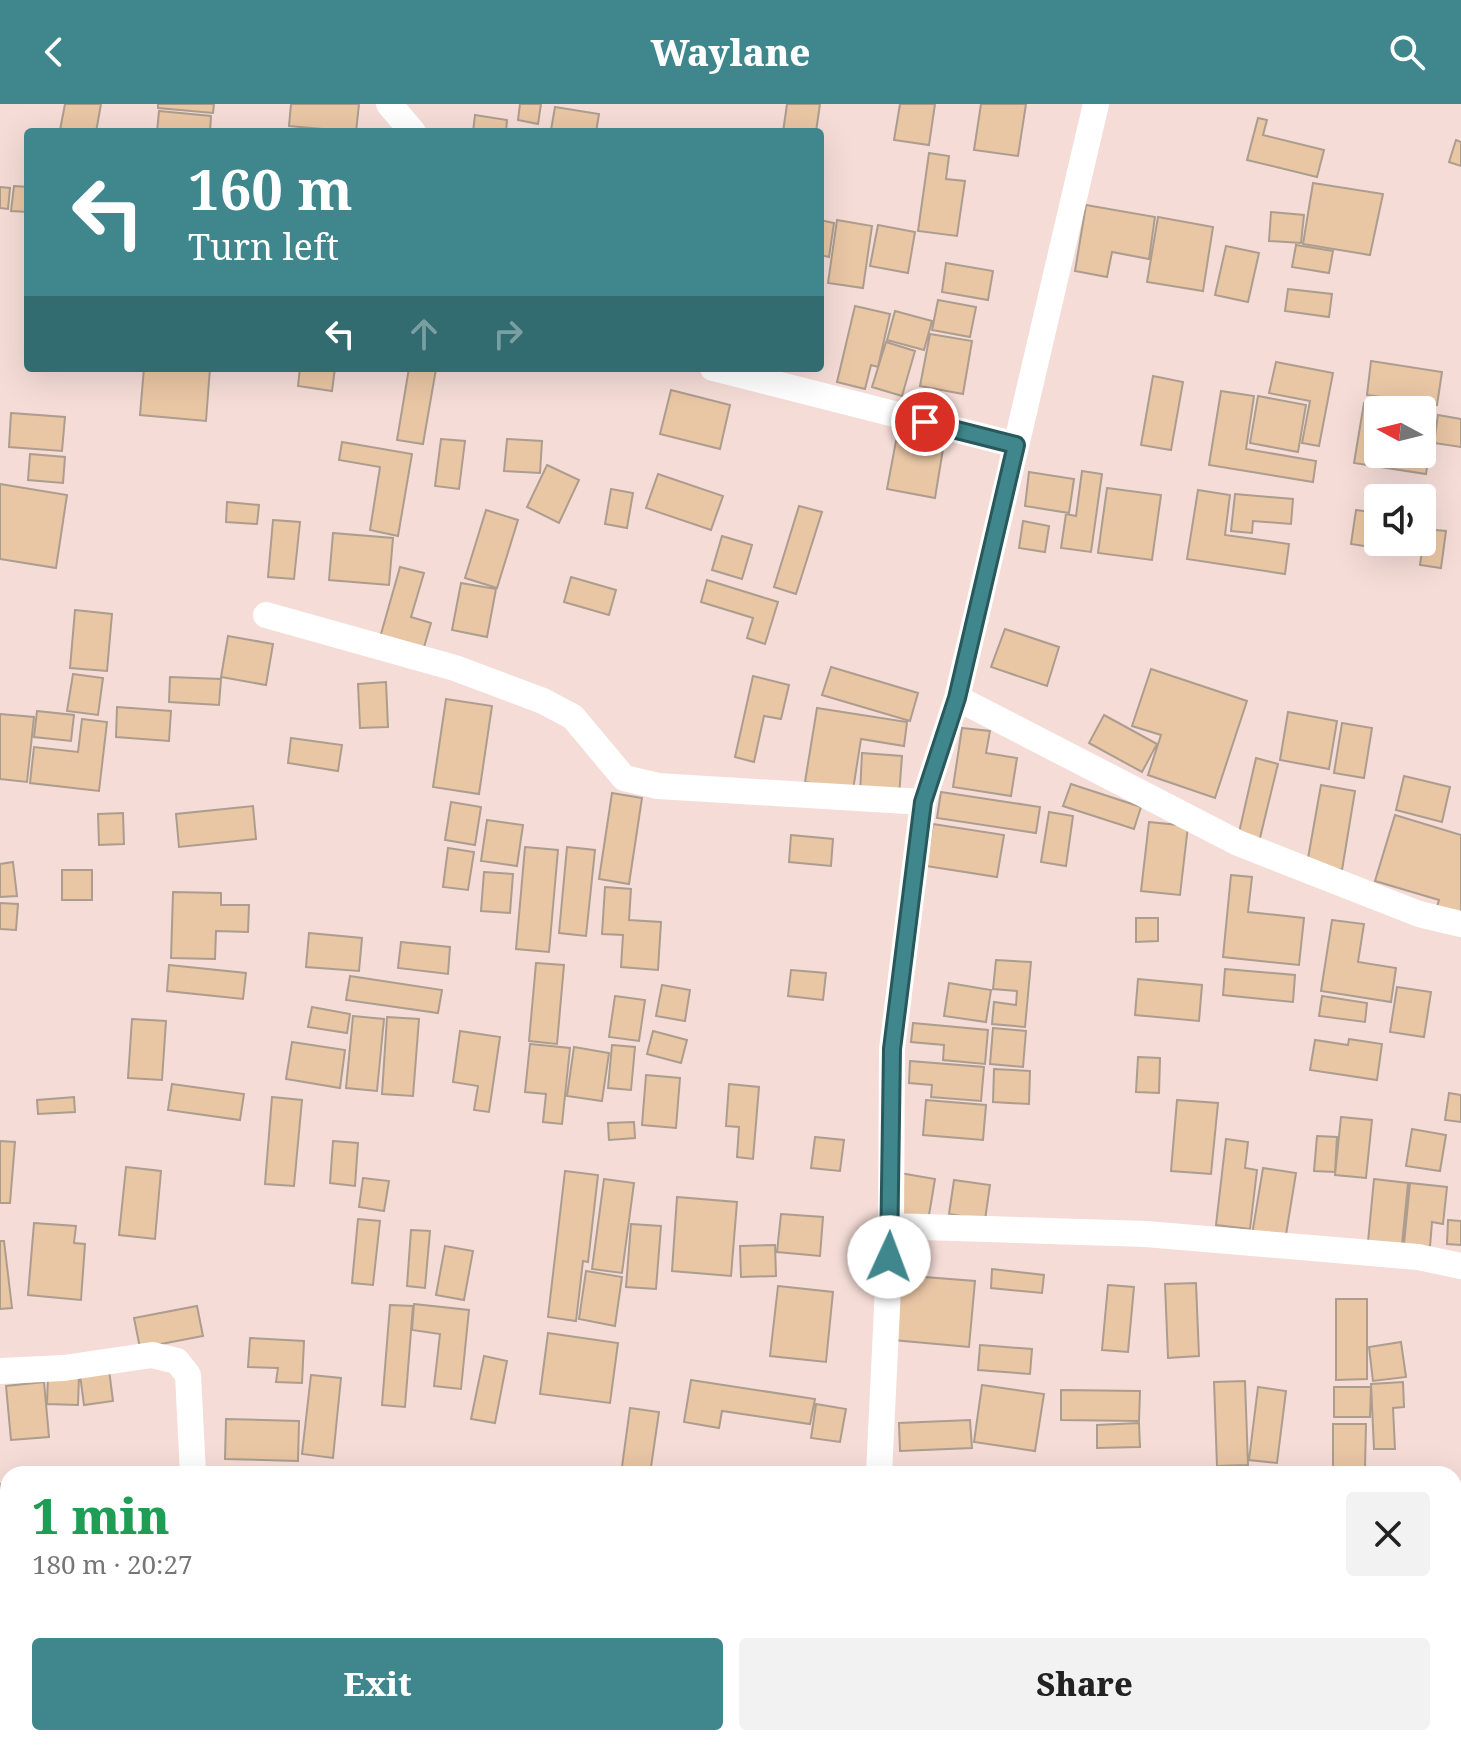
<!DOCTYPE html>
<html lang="en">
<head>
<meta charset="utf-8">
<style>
  :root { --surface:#fff; --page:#f2f2f2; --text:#222; --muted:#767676; --accent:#3f878c }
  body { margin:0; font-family:"Noto Serif",serif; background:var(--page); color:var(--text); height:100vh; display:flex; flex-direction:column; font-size:30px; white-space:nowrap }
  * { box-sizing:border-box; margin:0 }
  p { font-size:26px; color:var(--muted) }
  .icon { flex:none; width:44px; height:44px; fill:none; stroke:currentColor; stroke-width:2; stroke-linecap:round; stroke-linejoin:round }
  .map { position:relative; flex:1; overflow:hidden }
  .panel { position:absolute; left:0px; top:1362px; width:1462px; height:280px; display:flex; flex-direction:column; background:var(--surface); border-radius:24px 24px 0 0; box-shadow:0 8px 32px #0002 }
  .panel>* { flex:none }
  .top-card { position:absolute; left:24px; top:24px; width:800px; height:244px; border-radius:8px; box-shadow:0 8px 32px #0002; background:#3f878c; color:#fff; overflow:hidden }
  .needle { width:52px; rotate:277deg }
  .fabs { position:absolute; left:1364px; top:292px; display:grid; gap:16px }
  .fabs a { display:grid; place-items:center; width:72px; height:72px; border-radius:8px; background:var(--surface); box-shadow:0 8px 32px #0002; font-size:40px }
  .pin { position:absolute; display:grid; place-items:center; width:68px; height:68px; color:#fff; margin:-34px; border:4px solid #fff; border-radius:50%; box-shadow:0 2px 8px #0007 }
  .me { position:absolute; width:88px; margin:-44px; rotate:2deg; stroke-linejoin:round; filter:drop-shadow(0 0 6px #0008) }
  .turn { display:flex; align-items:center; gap:28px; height:168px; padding:0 32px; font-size:36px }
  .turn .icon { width:104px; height:104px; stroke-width:2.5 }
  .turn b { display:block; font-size:56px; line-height:68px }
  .lanes { display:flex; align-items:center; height:76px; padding:0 32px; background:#0003; justify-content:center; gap:40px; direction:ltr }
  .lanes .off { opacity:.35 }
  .round { display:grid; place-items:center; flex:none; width:84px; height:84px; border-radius:8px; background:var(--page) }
  .headline { display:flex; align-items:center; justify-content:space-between; height:136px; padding:0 32px }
  h1 { font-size:48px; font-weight:800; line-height:60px; color:#1e9e55 }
  .cta { display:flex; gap:16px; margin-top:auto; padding:16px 32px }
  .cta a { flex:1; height:92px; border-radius:8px; background:var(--accent); color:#fff; font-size:32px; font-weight:800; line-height:92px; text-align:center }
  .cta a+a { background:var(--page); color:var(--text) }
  header { display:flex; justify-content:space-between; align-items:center; height:104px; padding:0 32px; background:var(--accent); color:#fff; font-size:36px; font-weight:800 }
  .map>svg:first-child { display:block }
  .building { fill:#e9c6a4; stroke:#ac9d8e; stroke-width:2 }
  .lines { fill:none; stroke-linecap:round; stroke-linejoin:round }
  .minor { stroke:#fff; stroke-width:26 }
  .route-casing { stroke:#29585b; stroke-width:20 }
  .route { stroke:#3f878c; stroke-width:14 }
</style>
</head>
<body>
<header><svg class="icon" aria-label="back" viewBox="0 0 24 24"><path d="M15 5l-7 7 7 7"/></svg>Waylane<svg class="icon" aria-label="search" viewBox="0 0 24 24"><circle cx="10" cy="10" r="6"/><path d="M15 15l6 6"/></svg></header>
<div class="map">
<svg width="1461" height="1642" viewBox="0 0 1461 1642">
  <rect width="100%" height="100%" fill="#f5dcd7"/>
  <path class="building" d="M65 0H101L96 28 60 26Z
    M158 0H214L213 9 158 4Z
    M291 0H359L356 28 289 22Z
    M520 0H541L538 20 518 16Z
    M787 0H820L816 28H783Z
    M900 0H935L929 41 894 36Z
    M981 0H1026L1018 52 974 46Z
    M555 3 599 10 596 28 551 26Z
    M159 7 211 12 210 28H157Z
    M475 11 507 16 506 28H473Z
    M1258 14 1267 16 1263 31 1324 46 1317 73 1247 56Z
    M1456 36 1461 38V62L1449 58Z
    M929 49 949 52 946 75 965 77 957 132 918 127Z
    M1313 79 1383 90 1370 151 1303 140Z
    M14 82 28 83V108L11 107Z
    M0 83 10 84 8 105 0 104Z
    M1086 101 1155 113 1149 155 1112 148 1107 173 1075 167Z
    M1271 108 1304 111 1301 139 1269 137Z
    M1158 113 1213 123 1203 187 1147 178Z
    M820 116 834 119 829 153 820 151Z
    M837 116 872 122 863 184 828 179Z
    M878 121 915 128 908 169 870 162Z
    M1296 141 1333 147 1329 169 1292 163Z
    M1226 142 1259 149 1248 198 1215 191Z
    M946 159 993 167 988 196 942 188Z
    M1288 185 1332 190 1329 213 1285 207Z
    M938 196 976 203 970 233 932 226Z
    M855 202 890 210 878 263 871 261 865 285 837 278Z
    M895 207 932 217 924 246 887 236Z
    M930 230 972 237 963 290 920 282Z
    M886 238 915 247 902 292 872 283Z
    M1371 257 1442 268 1437 301 1367 291Z
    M1276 258 1333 269 1319 342 1302 339 1310 297 1269 289Z
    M144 264H210L206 317 140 311Z
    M300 264H335L332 287 298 282Z
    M409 264 436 265 423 340 397 336Z
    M1153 272 1183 278 1171 346 1141 341Z
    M671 286 730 301 720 345 660 330Z
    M1221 287 1254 292 1246 345 1316 357 1313 378 1209 361Z
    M1258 292 1306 301 1298 348 1250 339Z
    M1364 299 1411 306H1378V350H1422V308L1435 310 1426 370 1354 359Z
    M11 309 65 313 62 347 9 343Z
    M1438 311 1461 315V343L1434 339Z
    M441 335 465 337 459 385 435 382Z
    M507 335 542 337 540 369 504 367Z
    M896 337 943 345 935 394 887 385Z
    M342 338 412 350 398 432 370 426 380 363 339 356Z
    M30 350 65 353 63 379 28 376Z
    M547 361 579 376 559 419 527 403Z
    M1082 367 1102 370 1091 448 1061 444 1066 410 1076 412Z
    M1029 368 1074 375 1069 409 1025 402Z
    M658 370 723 392 711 426 646 404Z
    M0 380 67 391 56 464 0 455Z
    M1107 384 1161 391 1152 456 1098 449Z
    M611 385 633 389 627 424 605 420Z
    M1198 386 1230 391 1225 431 1289 440 1285 470 1187 455Z
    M1235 390 1293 395 1291 420 1253 417 1252 429 1231 427Z
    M227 398 259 401 257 420 226 418Z
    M799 402 822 408 796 490 774 483Z
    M486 406 518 416 497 484 465 474Z
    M1356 406 1378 409V438H1405L1403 448 1351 440Z
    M273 416 300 418 294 475 268 473Z
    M1023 417 1049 422 1045 448 1019 444Z
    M1425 425 1446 427 1441 464 1420 461Z
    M333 429 393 434 389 481 329 476Z
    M722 432 752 441 742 475 712 466Z
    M400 463 424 469 411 513 431 519 422 550 379 537Z
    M571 473 616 486 609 511 564 498Z
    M707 476 778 498 765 540 747 534 753 514 701 498Z
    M461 479 496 485 487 533 452 526Z
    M75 506 112 510 107 567 70 564Z
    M1005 525 1059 543 1047 582 991 563Z
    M228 532 273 540 266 581 221 573Z
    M831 563 918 589 910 617 822 591Z
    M1151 565 1247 597 1215 694 1148 671 1161 631 1132 622Z
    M73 570 103 574 98 611 67 607Z
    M753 572 789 581 781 615 764 612 754 658 735 653Z
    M170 573 221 575 219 601 169 598Z
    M386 578 388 623 360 624 358 580Z
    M446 595 492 602 479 690 433 683Z
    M117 603 171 607 169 637 116 633Z
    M817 604 907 618 904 642 861 635 853 686 805 678Z
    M37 607 74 611 71 637 34 633Z
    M1288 608 1337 617 1329 665 1280 656Z
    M0 610 34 613 27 678 0 675Z
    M1104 611 1157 640 1142 668 1089 639Z
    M82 615 107 618 99 687 30 679 34 643 78 648Z
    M1342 619 1372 624 1364 674 1334 669Z
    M962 624 990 627 986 649 1017 654 1011 692 953 683Z
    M291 634 342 641 338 667 288 659Z
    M862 649 902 652 899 692 860 690Z
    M1256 654 1278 660 1259 738 1238 733Z
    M1404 672 1450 683 1442 718 1396 706Z
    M1071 680 1141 703 1134 725 1063 702Z
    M1321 681 1355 687 1342 766 1307 760Z
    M941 688 1040 703 1036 729 937 714Z
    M612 689 642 694 629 780 599 775Z
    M451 698 481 703 475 741 445 736Z
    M253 702 256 735 179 743 176 710Z
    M1049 708 1073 712 1066 762 1041 758Z
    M123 709 124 740 99 741 98 710Z
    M1395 711 1461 731V814L1436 806 1439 796 1375 777Z
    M487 716 523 721 517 762 481 757Z
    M1149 718 1188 722 1180 791 1141 787Z
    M933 720 1004 731 997 773 926 762Z
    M791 731 833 735 831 762 789 758Z
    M525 743 558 746 549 848 516 845Z
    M567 743 595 746 586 832 559 829Z
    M448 744 474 748 468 786 443 783Z
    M13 758 17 792 0 793V760Z
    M62 766H92V796H62Z
    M484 768 513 770 510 809 481 807Z
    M1231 771 1252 773 1248 808 1304 814 1299 861 1223 853Z
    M605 783 631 785 629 816 661 818 658 866 621 863 623 831 602 830Z
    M173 788 221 789V801H249L248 828 216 827 215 855 171 854Z
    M0 799 18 800 16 826 0 825Z
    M1136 814H1158V837L1136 838Z
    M1332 816 1364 820 1358 858 1396 864 1391 898 1321 887Z
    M309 829 362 834 359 867 306 863Z
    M401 838 450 843 448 870 398 864Z
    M996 856 1031 858 1025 923 992 920 994 898 1016 901 1017 887 993 885Z
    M536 859 564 861 557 940 529 937Z
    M169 861 246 869 243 895 167 887Z
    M1225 865 1295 871 1293 898 1223 891Z
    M791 866 826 869 823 896 788 892Z
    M350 872 442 886 438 909 346 896Z
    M1138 875 1202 881 1199 917 1135 911Z
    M949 879 991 886 986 918 944 912Z
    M662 881 690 886 685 917 656 912Z
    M1397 883 1431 888 1424 933 1390 928Z
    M615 892 645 896 639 937 609 933Z
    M1322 892 1367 899 1365 918 1319 912Z
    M312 903 350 910 347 929 308 923Z
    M353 912 384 915 377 987 346 984Z
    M387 913 419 915 413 992 382 990Z
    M132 915 166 917 162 976 128 974Z
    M913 919 988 926 985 960 943 956 944 941 911 938Z
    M993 924 1026 927 1023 963 990 960Z
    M460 927 500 933 489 1008 474 1006 478 982 453 978Z
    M653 927 687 936 681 959 647 950Z
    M1349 935 1382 940 1377 976 1310 966 1315 936 1348 941Z
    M292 938 345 946 340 984 286 975Z
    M530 940 570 944 562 1020 543 1018 546 990 525 988Z
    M612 941 635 943 631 986 608 984Z
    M574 943 609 949 602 997 567 992Z
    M1138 953 1160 954 1159 989 1136 988Z
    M910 957 984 963 981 997 931 993 932 981 909 979Z
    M994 965 1030 967 1029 1000 993 998Z
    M646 971 680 974 676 1024 642 1021Z
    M172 980 244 990 240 1016 168 1006Z
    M729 980 759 983 753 1055 737 1053 739 1023 726 1022Z
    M1449 989 1461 991V1018L1445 1016Z
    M74 993 75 1008 38 1010 37 996Z
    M272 993 302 996 294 1082 265 1080Z
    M926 996 986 1001 983 1036 923 1031Z
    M1177 996 1218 999 1211 1070 1171 1067Z
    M1341 1013 1372 1016 1366 1074 1335 1071Z
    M634 1018 635 1034 609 1036 608 1019Z
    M1412 1025 1446 1031 1440 1067 1406 1062Z
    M1317 1032 1337 1033 1335 1068 1314 1067Z
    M815 1033 844 1036 840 1067 811 1064Z
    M1226 1035 1248 1038 1245 1064 1257 1066 1250 1125 1216 1121Z
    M0 1037 15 1038 10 1099H0Z
    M333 1037 358 1039 355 1082 330 1079Z
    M126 1063 161 1067 155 1135 119 1131Z
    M1263 1064 1296 1069 1284 1143 1251 1137Z
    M565 1067 598 1071 588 1158 583 1157 576 1217 548 1213Z
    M900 1069 935 1075 928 1117 894 1111Z
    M363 1074 389 1077 384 1107 359 1103Z
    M604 1075 634 1079 622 1169 592 1165Z
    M1374 1075 1408 1079 1402 1141 1368 1138Z
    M954 1076 990 1081 985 1116 949 1110Z
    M1410 1079 1447 1083 1443 1120 1432 1118 1430 1143 1404 1140Z
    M677 1093 737 1098 731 1172 672 1167Z
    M781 1110 823 1113 820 1152 777 1148Z
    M358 1115 380 1117 373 1181 352 1179Z
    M1448 1116 1461 1117V1141L1447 1140Z
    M34 1119 76 1122 74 1139 85 1140 81 1196 28 1191Z
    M631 1120 661 1122 656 1185 626 1183Z
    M411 1126 430 1127 425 1184 407 1182Z
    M0 1137H4L12 1204 0 1205Z
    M775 1141 776 1172 741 1173 740 1142Z
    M445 1142 473 1147 464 1196 436 1191Z
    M992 1165 1044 1171 1042 1189 991 1184Z
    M586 1167 622 1173 615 1222 579 1215Z
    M899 1171 975 1177 969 1243 893 1236Z
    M1196 1179 1199 1252 1168 1254 1165 1180Z
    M1108 1181 1134 1183 1128 1248 1102 1246Z
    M778 1182 833 1188 826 1258 770 1252Z
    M1336 1195H1367V1275L1336 1276Z
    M414 1200 469 1206 461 1285 434 1282 440 1230 412 1226Z
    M390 1201 413 1202 405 1303 382 1301Z
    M197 1202 203 1232 140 1244 134 1214Z
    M548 1229 618 1239 610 1299 540 1290Z
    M250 1234 304 1237 302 1279 276 1278 278 1264 248 1263Z
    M1401 1238 1406 1273 1373 1277 1369 1243Z
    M980 1241 1032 1245 1030 1270 978 1266Z
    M484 1252 507 1257 495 1319 471 1315Z
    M109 1266 113 1297 84 1301 80 1271Z
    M48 1271 79 1272 78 1301 47 1300Z
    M311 1271 341 1274 333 1354 302 1350Z
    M691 1276 815 1295 810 1320 722 1307 719 1324 684 1318Z
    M1245 1277 1248 1361 1217 1362 1214 1278Z
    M44 1278 49 1333 11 1336 6 1282Z
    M1403 1278 1404 1303 1393 1304 1395 1345H1374L1371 1280Z
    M982 1281 1044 1290 1035 1347 974 1338Z
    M1258 1283 1286 1287 1277 1359 1249 1356Z
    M1334 1283H1371L1370 1313H1334Z
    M1061 1286 1140 1287 1139 1317 1061 1316Z
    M816 1300 846 1305 840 1338 811 1334Z
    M630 1304 659 1308 650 1370H621Z
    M226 1315 299 1317 298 1357 225 1355Z
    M970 1316 972 1344 900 1347 899 1319Z
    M1139 1319 1140 1343 1097 1344V1321Z
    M1333 1320H1366L1365 1364H1333Z
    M0 1380H8V1427H0Z
    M0 1581H8V1634H35L34 1642H0Z
    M1454 1593H1461V1642H1428L1429 1634H1454Z
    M419 1634H450L449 1642H418Z
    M651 1634H675L673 1642H650Z
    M907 1634H961L960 1642H906Z
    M971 1634H999L998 1642H970Z
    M1121 1634H1158L1157 1642H1120Z
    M1161 1634H1195L1194 1642H1160Z"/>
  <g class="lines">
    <path class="minor" d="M389 0 413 28
      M713 264 1016 341
      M266 511 455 564 543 597 573 613 624 674 658 682 923 698
      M957 594 1238 739 1419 810 1461 820
      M891 1122 1146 1130 1418 1153 1461 1162
      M0 1267 64 1264 152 1251 177 1257 188 1271 193 1370
      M879 1370 891 1122 892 945 923 698 957 594 1096 0
      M1454 1538H1461
      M206 1634V1642
      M0 1639 19 1634
      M861 1642 862 1634"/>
  </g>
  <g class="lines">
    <g class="route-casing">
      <path id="route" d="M889 1153 892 945 923 698 957 594 1016 341 925 318"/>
    </g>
    <use href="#route" class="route"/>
  </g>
</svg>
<div class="fabs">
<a><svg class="needle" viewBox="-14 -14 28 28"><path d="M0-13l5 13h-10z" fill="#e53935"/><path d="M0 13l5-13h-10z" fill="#767676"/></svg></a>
<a><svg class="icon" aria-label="sound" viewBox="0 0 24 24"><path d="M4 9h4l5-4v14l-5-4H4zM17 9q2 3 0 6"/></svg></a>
</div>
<div class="pin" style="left:925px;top:318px;background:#d93025"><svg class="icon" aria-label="arrive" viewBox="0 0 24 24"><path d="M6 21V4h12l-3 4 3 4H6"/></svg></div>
<svg class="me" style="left:889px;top:1153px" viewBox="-20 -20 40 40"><circle r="19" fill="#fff"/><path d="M0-13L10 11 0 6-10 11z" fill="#3f878c"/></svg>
<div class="top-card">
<div class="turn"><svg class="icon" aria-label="left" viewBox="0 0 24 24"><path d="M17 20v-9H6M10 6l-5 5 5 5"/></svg><div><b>160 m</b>Turn left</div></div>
<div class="lanes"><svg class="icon" aria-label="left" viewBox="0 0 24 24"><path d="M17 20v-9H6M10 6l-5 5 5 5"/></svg><svg class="icon off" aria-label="ahead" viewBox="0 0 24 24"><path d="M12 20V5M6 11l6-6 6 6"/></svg><svg class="icon off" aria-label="right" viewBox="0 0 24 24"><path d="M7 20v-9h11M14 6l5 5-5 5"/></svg></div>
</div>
<section class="panel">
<div class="headline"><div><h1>1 min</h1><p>180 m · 20:27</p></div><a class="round"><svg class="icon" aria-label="close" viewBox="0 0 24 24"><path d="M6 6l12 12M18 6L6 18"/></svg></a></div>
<div class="cta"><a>Exit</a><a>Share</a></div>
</section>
</div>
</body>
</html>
